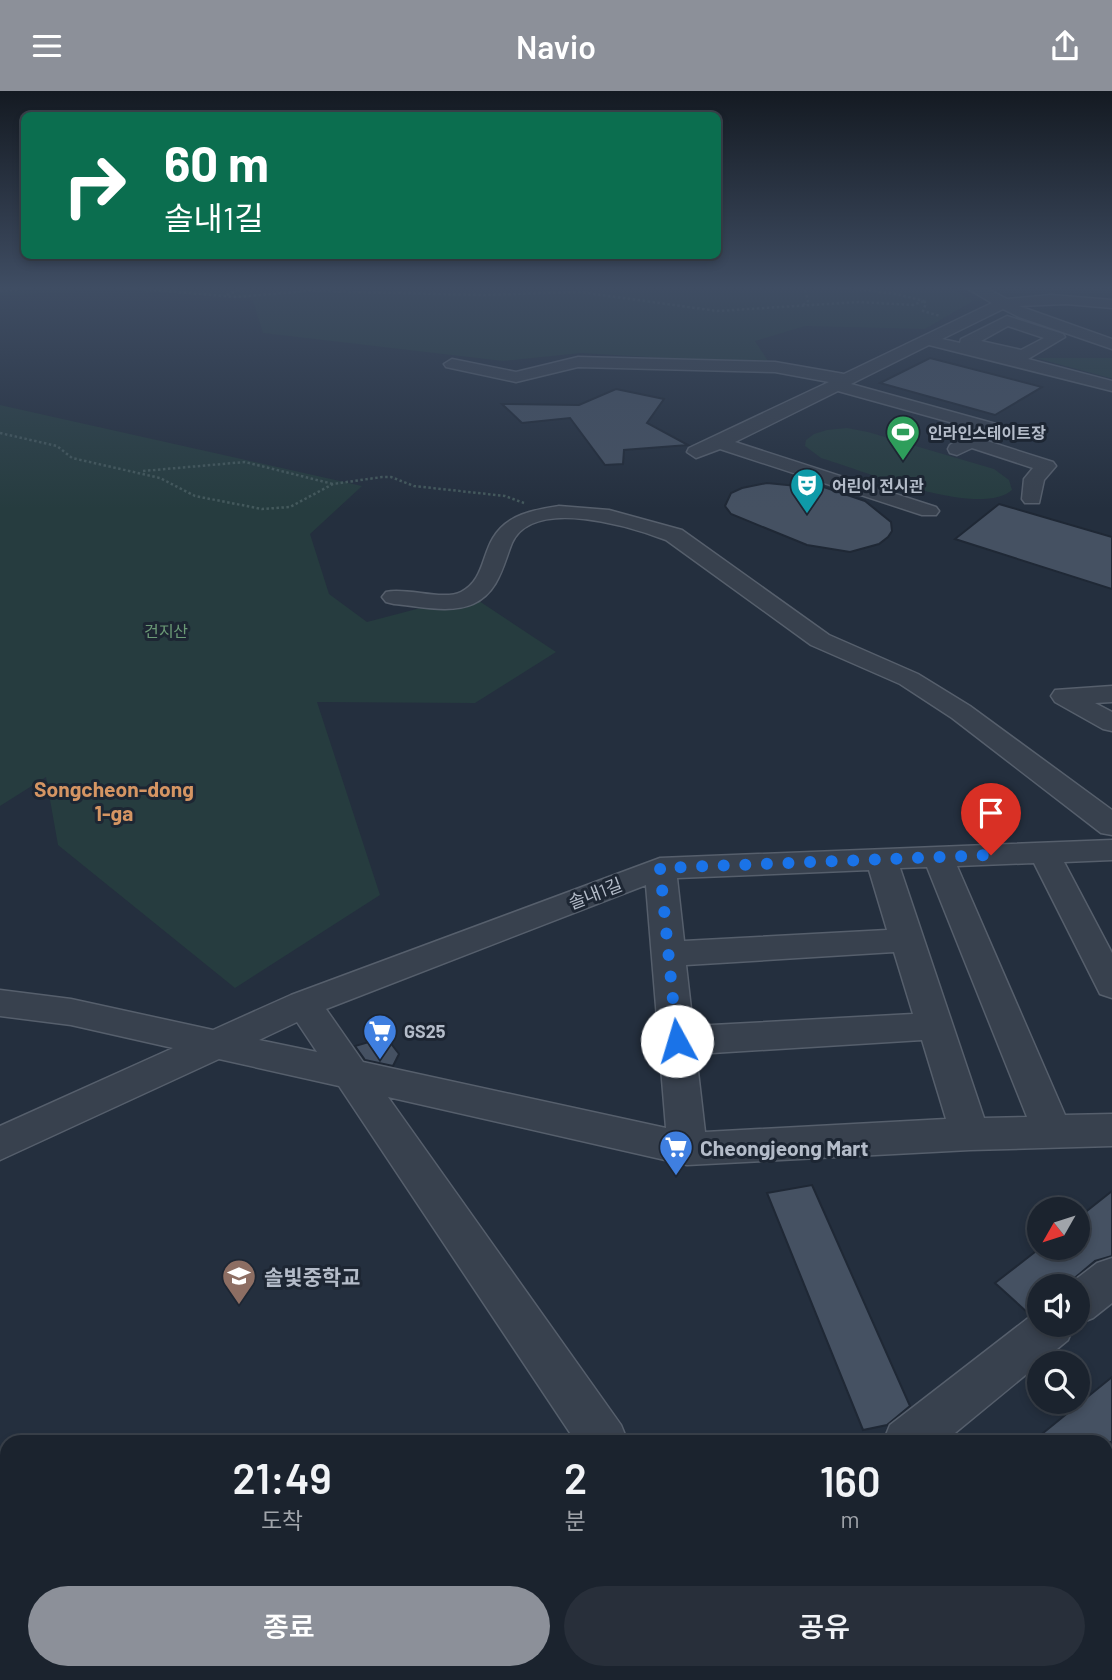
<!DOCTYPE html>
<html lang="ko">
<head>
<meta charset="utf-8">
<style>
  :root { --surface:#1b232e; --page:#282f3a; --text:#f1f3f6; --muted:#a0a4aa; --line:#39404a; --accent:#8c9099 }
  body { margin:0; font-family:Barlow,"Noto Sans KR",sans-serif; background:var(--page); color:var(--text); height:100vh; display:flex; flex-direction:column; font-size:26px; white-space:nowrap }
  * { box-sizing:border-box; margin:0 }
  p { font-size:23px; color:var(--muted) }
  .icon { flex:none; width:38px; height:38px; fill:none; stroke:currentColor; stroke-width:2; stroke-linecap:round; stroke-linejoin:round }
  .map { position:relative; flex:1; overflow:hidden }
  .side { position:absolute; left:0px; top:1344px; width:1113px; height:245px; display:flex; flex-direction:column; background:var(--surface); border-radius:21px 21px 0 0; box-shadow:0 4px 10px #0003,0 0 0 2px var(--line) }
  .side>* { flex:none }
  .top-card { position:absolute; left:21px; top:21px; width:700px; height:147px; border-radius:10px; box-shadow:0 4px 10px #0003,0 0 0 2px var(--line); background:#0b6e4f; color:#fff; overflow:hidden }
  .needle { width:46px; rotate:231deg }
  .fabs { position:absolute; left:1027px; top:1106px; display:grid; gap:14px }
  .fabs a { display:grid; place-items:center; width:63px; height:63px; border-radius:50%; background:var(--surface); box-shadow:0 4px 10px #0003,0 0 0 2px var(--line); font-size:35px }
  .pin { position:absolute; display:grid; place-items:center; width:60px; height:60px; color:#fff; margin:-72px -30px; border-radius:50% 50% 50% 0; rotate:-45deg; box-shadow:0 0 7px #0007 }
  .pin .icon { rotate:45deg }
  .me { position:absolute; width:77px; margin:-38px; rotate:354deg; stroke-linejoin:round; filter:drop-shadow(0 0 5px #0008) }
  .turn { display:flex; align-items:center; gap:24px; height:147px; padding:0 28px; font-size:32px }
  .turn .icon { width:91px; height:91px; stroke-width:2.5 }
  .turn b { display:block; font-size:49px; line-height:60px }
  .eta { display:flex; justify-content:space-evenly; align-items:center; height:119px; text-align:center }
  .eta b { font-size:42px; font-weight:600; line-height:49px }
  .action { display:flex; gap:14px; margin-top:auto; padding:14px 28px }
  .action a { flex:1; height:80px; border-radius:42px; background:var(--accent); color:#fff; font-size:28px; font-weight:600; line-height:80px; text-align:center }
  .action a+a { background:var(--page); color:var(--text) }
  header { display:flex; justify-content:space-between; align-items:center; height:91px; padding:0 28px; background:var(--accent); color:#fff; font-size:32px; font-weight:600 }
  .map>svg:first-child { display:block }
  .green { fill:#263c3f }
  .building { fill:#455162; stroke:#1f2835; stroke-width:2 }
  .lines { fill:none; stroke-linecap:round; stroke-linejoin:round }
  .minor-casing { stroke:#565f6c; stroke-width:3 }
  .path { stroke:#44595c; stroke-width:2.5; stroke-dasharray:2.5 2.5; stroke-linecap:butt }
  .minor { fill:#38414e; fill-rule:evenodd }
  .route { stroke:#1a73e8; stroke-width:12; stroke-dasharray:0 21.6 }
  .labels { text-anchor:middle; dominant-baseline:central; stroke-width:6; stroke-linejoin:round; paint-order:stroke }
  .far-poi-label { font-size:16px; font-weight:bold; fill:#b4bcc9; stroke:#1d2633; text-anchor:start }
  .far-park-label { font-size:16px; fill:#6b9a76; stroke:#1d2633 }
  .street-label { font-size:18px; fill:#b4bcc9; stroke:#1d2633 }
  .poi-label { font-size:18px; font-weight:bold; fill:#b4bcc9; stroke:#1d2633; text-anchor:start }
  .quarter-label { font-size:21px; font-weight:bold; fill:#d59563; stroke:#1d2633 }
  .near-poi-label { font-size:21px; font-weight:bold; fill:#b4bcc9; stroke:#1d2633; text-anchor:start }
</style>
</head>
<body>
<header><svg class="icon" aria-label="menu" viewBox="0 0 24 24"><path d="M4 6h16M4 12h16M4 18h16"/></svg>Navio<svg class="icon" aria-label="share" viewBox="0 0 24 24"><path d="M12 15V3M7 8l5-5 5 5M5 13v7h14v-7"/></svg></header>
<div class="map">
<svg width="1112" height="1589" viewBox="0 0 1112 1589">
  <rect width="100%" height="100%" fill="#242f3e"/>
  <path class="green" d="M0 195H946L973 210 925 238 805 235 755 250 770 273 581 262 503 270 263 242 252 207 106 198 0 205Z
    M1036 267H1112V287H1110Z
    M0 314 362 395 310 443 329 503 367 531 470 504 556 561 475 612 317 611 380 804 235 897 58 754 46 686 0 715Z
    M847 337 868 341 994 378 1009 389 1012 399C978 428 862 379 821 367L805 355 806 349 814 343 827 339Z
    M1112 1541V1589H1061L1069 1582H1106V1546Z"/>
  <path class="building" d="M930 267 1042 296 995 324 880 292Z
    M616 298 664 308 647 332 688 354 624 359 623 373 605 374 570 327 522 332 502 313 579 314Z
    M806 390 865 410 891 431 892 440 888 446 879 453 850 461 807 454 731 423 725 415 731 402 742 397 767 392 797 395Z
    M999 413 1112 446V498L955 448Z
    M386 946 399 963 393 975 365 969 355 955Z
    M812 1094 910 1315 887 1334 863 1339 767 1102Z
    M1112 1100V1165L1095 1170 1065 1195H1040V1216L1029 1223 995 1192 1040 1157H1078V1127Z
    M1112 1286V1351H1032Z"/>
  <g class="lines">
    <g class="minor-casing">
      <path id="minor" d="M963 195H982L1007 208 1051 204 1112 209V217L1066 213 1019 215 1112 248V258L1019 226 1003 218 942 248 960 252 961 248 1007 225 1063 243 1065 246 1028 268 1112 290V300L929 254 851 293 996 333 999 337 984 349 1053 371 1056 375 1044 389 1039 412H1025L1022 408 1024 388 1033 377 972 357 957 364 950 362 948 358 950 354 975 338 838 300 735 351 936 416 939 420 936 424H922L720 358 696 367 687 361 689 357 829 291 775 281 578 276 516 291 446 276 444 273 452 268 516 281 578 266 775 271 844 283 992 212ZM1008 235 1044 247 1021 259 981 250Z
        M559 415 609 419 682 439 829 544 918 583 970 615 1112 719V744L1101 742 952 627 900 593 811 554 666 449C632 436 533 405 512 452 503 474 499 501 473 513 451 523 418 515 394 513L386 511 382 506 386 501C407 496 443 510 461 501 483 490 482 465 493 447 507 423 534 419 559 415Z
        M1112 595V611L1095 612 1112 621V640L1103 638 1055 611 1051 605 1055 599Z
        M1112 749V769L1064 771 1112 862V907L1100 903 1034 772 957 775 1065 1024 1112 1023V1055L970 1059 687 1074 388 1006 621 1334 628 1351H576L339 995 219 968 0 1069V1035L173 957 71 934 0 925V899L71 908 213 939 291 904 660 767ZM927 776 1027 1026 984 1027 900 777ZM869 779 887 839 684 850 677 787ZM646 794 666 1037 363 971 326 918ZM894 861 913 923 693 935 686 874ZM297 931 317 961 259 949ZM922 949 946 1028 705 1041 696 963Z
        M1112 1167V1212L1093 1227 1078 1233V1195H1067L1097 1172Z
        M1040 1218V1234H1074L1068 1249 944 1351H883L890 1334Z
        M580 1582H641L638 1589H577Z
        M736 1582H791L794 1589H739Z"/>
    </g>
    <path class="path" d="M104 195 236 206 308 200 483 204 580 201 717 220 859 211 913 214 924 210
      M829 195 896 203 924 210
      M0 200 57 195
      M227 204 246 195
      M924 210 926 212 923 220 940 225
      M803 214 808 210 804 195
      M0 342 57 355 72 367 160 387 195 405 262 418 290 416 333 393 382 386H391L414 395 505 405 524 412
      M143 380 245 371 333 393"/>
    <use href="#minor" class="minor"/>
  </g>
  <linearGradient id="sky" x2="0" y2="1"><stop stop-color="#141a22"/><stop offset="0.47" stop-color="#3f4d63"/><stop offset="1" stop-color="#3f4d63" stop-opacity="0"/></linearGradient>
  <rect width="1112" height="418" fill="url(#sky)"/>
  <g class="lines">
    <path class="route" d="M677 950 660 777 991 764"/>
  </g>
  <defs>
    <g id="stadium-pin" transform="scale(1.75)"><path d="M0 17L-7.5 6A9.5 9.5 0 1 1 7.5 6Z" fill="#2e9e5b" stroke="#1d2633"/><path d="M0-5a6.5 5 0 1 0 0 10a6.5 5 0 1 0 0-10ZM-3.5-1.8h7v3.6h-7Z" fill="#fff"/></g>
    <g id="theatre-pin" transform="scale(1.75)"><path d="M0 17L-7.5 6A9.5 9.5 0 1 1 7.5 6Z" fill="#0f9aa8" stroke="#1d2633"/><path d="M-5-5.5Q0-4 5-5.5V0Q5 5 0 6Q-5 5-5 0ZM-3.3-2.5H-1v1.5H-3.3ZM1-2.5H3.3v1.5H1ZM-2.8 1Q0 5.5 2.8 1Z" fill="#fff"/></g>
    <g id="supermarket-pin" transform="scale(1.75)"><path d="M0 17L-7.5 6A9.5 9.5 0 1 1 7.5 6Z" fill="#3f7fe0" stroke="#1d2633"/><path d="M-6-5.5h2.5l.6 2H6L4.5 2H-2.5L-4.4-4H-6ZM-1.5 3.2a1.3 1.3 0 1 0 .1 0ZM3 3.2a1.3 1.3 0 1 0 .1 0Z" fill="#fff"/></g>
    <g id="school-pin" transform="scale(1.75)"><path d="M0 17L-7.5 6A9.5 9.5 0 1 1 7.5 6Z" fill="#8d6e63" stroke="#1d2633"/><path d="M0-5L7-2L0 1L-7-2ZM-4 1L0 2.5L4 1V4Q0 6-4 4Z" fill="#fff"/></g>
  </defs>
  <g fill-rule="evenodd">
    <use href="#stadium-pin" x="903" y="341"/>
    <use href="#theatre-pin" x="807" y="394"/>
    <use href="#supermarket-pin" x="380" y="940"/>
    <use href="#supermarket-pin" x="676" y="1056"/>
    <use href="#school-pin" x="239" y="1185"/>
  </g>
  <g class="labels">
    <g class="far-poi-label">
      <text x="928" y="341">인라인스테이트장</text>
      <text x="832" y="394">어린이 전시관</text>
    </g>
    <g class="far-park-label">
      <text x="166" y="539">건지산</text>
    </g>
    <g class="street-label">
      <text transform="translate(595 802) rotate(-21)">솔내1길</text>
    </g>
    <g class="poi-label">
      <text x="404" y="940">GS25</text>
    </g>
    <g class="quarter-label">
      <text x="114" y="697">Songcheon-dong<tspan x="114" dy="24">1-ga</tspan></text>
    </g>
    <g class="near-poi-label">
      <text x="700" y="1056">Cheongjeong Mart</text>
      <text x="264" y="1185">솔빛중학교</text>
    </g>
  </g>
</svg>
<div class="fabs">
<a><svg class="needle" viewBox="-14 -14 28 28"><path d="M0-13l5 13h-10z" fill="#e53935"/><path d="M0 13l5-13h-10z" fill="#a0a4aa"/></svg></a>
<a><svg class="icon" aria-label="sound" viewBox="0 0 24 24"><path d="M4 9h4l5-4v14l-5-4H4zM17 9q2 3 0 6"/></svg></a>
<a><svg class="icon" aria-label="search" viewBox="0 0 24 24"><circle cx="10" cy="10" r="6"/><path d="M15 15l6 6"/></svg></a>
</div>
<div class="pin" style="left:991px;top:764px;background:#d93025"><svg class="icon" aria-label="arrive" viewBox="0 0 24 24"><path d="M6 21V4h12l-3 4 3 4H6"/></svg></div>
<svg class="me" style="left:677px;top:950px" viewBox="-20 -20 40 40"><circle r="19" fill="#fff"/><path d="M0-13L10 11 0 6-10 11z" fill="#1a73e8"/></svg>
<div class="top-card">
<div class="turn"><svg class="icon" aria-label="right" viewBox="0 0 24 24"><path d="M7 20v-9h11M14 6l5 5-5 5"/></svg><div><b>60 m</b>솔내1길</div></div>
</div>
<section class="side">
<div class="eta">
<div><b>21:49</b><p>도착</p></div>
<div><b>2</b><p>분</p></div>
<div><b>160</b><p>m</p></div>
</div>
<div class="action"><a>종료</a><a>공유</a></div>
</section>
</div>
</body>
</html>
